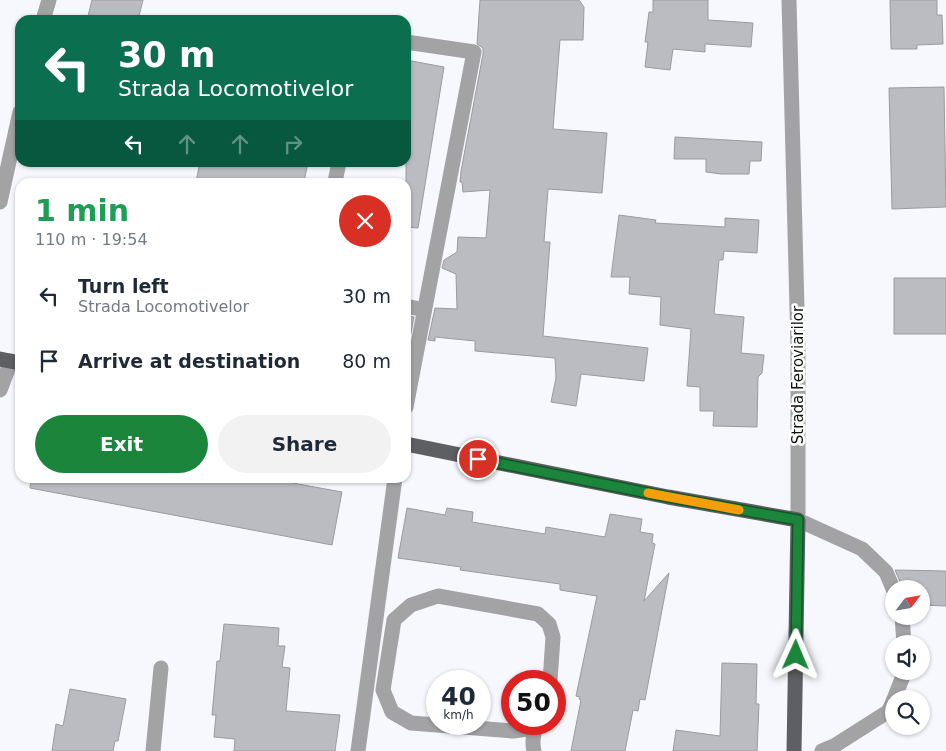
<!DOCTYPE html>
<html lang="en">
<head>
<meta charset="utf-8">
<style>
  :root { --surface:#fff; --page:#f2f2f3; --text:#1f2937; --muted:#747a83; --accent:#1b853b }
  body { margin:0; font-family:"DejaVu Sans",sans-serif; background:var(--page); color:var(--text); height:100vh; display:flex; flex-direction:column; font-size:19px; white-space:nowrap }
  * { box-sizing:border-box; margin:0 }
  p { font-size:16px; color:var(--muted) }
  .icon { flex:none; width:28px; height:28px; fill:none; stroke:currentColor; stroke-width:2; stroke-linecap:round; stroke-linejoin:round }
  .map { position:relative; flex:1; overflow:hidden }
  .details { position:absolute; left:15px; top:178px; width:396px; height:305px; display:flex; flex-direction:column; background:var(--surface); border-radius:15px; box-shadow:0 1px 4px #0004 }
  .details>* { flex:none }
  .hud { position:absolute; left:15px; top:15px; width:396px; height:152px; border-radius:15px; box-shadow:0 1px 4px #0004; background:#0b6e4f; color:#fff; overflow:hidden }
  .needle { width:32px; rotate:59deg }
  .fabs { position:absolute; left:885px; top:580px; display:grid; gap:10px }
  .fabs a { display:grid; place-items:center; width:45px; height:45px; border-radius:50%; background:var(--surface); box-shadow:0 1px 4px #0004; font-size:25px }
  .speed { position:absolute; left:426px; top:670px; display:flex; gap:10px; font-size:25px; font-weight:700; text-align:center }
  .speed>* { display:grid; place-content:center; width:65px; height:65px; border-radius:50%; background:var(--surface); box-shadow:0 1px 4px #0004; line-height:1 }
  .speed small { font-size:12px; font-weight:400 }
  .speed .limit { border:8px solid #d22; background:#fff; color:#111 }
  .pin { position:absolute; display:grid; place-items:center; width:42px; height:42px; color:#fff; margin:-21px; border:2px solid #fff; border-radius:50%; box-shadow:0 1px 5px #0007 }
  .me { position:absolute; width:55px; margin:-28px; rotate:1deg; stroke-linejoin:round; filter:drop-shadow(0 0 4px #0008) }
  .turn { display:flex; align-items:center; gap:18px; height:105px; padding:0 20px; font-size:22px }
  .turn .icon { width:65px; height:65px; stroke-width:2.5 }
  .turn b { display:block; font-size:35px; line-height:42px }
  .lanes { display:flex; align-items:center; height:48px; padding:0 20px; background:#0003; justify-content:center; gap:25px; direction:ltr }
  .lanes .off { opacity:.35 }
  .round { display:grid; place-items:center; flex:none; width:52px; height:52px; border-radius:26px; background:var(--page) }
  .summary { display:flex; align-items:center; justify-content:space-between; height:85px; padding:0 20px }
  h1 { font-size:30px; font-weight:700; line-height:38px; color:#1e9e55 }
  .action { display:flex; gap:10px; margin-top:auto; padding:10px 20px }
  .action a { flex:1; height:58px; border-radius:30px; background:var(--accent); color:#fff; font-size:20px; font-weight:700; line-height:58px; text-align:center }
  .action a+a { background:var(--page); color:var(--text) }
  ul { padding:0; list-style:none }
  li { display:flex; align-items:center; gap:15px; height:65px; padding:0 20px }
  li div { flex:1 }
  li b { display:block; font-size:19px }
  li em { font-style:normal }
  .map>svg:first-child { display:block }
  .building { fill:#babcc1; stroke:#999ba0 }
  .lines { fill:none; stroke-linecap:round; stroke-linejoin:round }
  .minor { stroke:#a3a3a6; stroke-width:15 }
  .major { stroke:#5d5f63; stroke-width:15 }
  .route-casing { stroke:#125626; stroke-width:12 }
  .route { stroke:#1b853b; stroke-width:9 }
  .slow { stroke:#f59e0b; stroke-width:9 }
  .labels { text-anchor:middle; dominant-baseline:central; stroke-width:5; stroke-linejoin:round; paint-order:stroke }
  .street-label { font-size:15px; fill:#0f0f11; stroke:#fff }
</style>
</head>
<body>
<div class="map">
<svg width="946" height="751" viewBox="0 0 946 751">
  <rect width="100%" height="100%" fill="#f6f8fd"/>
  <path class="building" d="M92 0H143L138 20H87Z
    M480 0H579L584 7 583 40H560L553 129 607 133 602 193 548 189 544 242H550L543 336 648 348 644 381 581 374 576 406 551 402 556 378 555 358 475 351V341L435 337V341L428 340 435 308 457 309 456 274 442 268 444 260 457 252 458 237 486 238 490 190 463 192 462 182H460L461 171 483 54V48L477 44Z
    M653 0H708V20L753 23 751 47 705 44V52L673 49 670 70 645 67 648 42H645L649 12H653Z
    M890 0H937V15H942L943 44 917 45V49H891Z
    M406 60 444 67 418 228 406 227Z
    M944 87 946 207 892 209 889 88Z
    M675 137 762 142 761 161H750L749 174H721L706 172V159H674Z
    M200 162H308L304 182H196Z
    M619 215 656 220 655 223 725 227V218L759 220 757 253 724 251 723 260H719L714 314 744 317 741 353 764 355 762 373 758 377 757 427 713 426 714 411H700V387L687 386 691 329 660 325 661 297 629 294 630 277H611Z
    M894 278H946V334H894Z
    M406 316 414 317 410 338H406Z
    M31 478H265L342 492 332 545 30 488Z
    M407 508 445 515 447 508 473 512 472 522 545 534 546 527 605 537 610 514 642 519 640 532 653 534 652 543 655 544 644 601 669 573 645 700 640 699 638 711 633 710 625 751H571L581 700 579 699 580 697 576 696 597 596 560 590V584L460 570 461 567 398 558Z
    M895 570 946 571V606L921 605V589H903Z
    M224 624 279 628 278 646H285L282 667 290 668 286 711 340 715 335 751H234L235 739 214 737 216 715H212L217 661H220Z
    M722 663 757 664 756 704H759L757 751H673L676 730 720 736Z
    M70 689 126 699 118 741H115L113 751H52L56 724 63 726Z"/>
  <g class="lines">
    <path class="minor" d="M789 0 798 347V520L862 549 886 572 894 591
      M43 20 49 0
      M406 42 474 52 406 407
      M335 182 339 162
      M0 202 20 112
      M406 306 424 310
      M0 390 11 361
      M902 616 904 644
      M894 699 905 671
      M535 728 513 731 411 723 392 712 383 690 394 620 411 605 438 596 538 614 549 624 553 637 550 681
      M153 751 161 668
      M358 751 395 478
      M534 751C532 743 533 731 538 724
      M822 751 834 746 889 711 894 699"/>
    <path class="major" d="M0 359 20 363
      M406 444 668 497 798 520 794 751"/>
  </g>
  <g class="lines">
    <g class="route-casing">
      <path id="route" d="M478 459 668 497 798 520 796 655"/>
    </g>
    <use href="#route" class="route"/>
    <path class="slow" d="M648 493 739 510"/>
  </g>
  <g class="labels">
    <g class="street-label">
      <text transform="translate(798 375) rotate(-90)">Strada Feroviarilor</text>
    </g>
  </g>
</svg>
<div class="fabs">
<a><svg class="needle" viewBox="-14 -14 28 28"><path d="M0-13l5 13h-10z" fill="#e53935"/><path d="M0 13l5-13h-10z" fill="#747a83"/></svg></a>
<a><svg class="icon" aria-label="sound" viewBox="0 0 24 24"><path d="M4 9h4l5-4v14l-5-4H4zM17 9q2 3 0 6"/></svg></a>
<a><svg class="icon" aria-label="search" viewBox="0 0 24 24"><circle cx="10" cy="10" r="6"/><path d="M15 15l6 6"/></svg></a>
</div>
<div class="speed"><div>40<small>km/h</small></div><div class="limit">50</div></div>
<div class="pin" style="left:478px;top:459px;background:#d93025"><svg class="icon" aria-label="arrive" viewBox="0 0 24 24"><path d="M6 21V4h12l-3 4 3 4H6"/></svg></div>
<svg class="me" style="left:796px;top:655px" viewBox="-20 -20 40 40"><path d="M0-17L14 15 0 8-14 15z" fill="#1b853b" stroke="#fff" stroke-width="4"/></svg>
<div class="hud">
<div class="turn"><svg class="icon" aria-label="left" viewBox="0 0 24 24"><path d="M17 20v-9H6M10 6l-5 5 5 5"/></svg><div><b>30 m</b>Strada Locomotivelor</div></div>
<div class="lanes"><svg class="icon" aria-label="left" viewBox="0 0 24 24"><path d="M17 20v-9H6M10 6l-5 5 5 5"/></svg><svg class="icon off" aria-label="ahead" viewBox="0 0 24 24"><path d="M12 20V5M6 11l6-6 6 6"/></svg><svg class="icon off" aria-label="ahead" viewBox="0 0 24 24"><path d="M12 20V5M6 11l6-6 6 6"/></svg><svg class="icon off" aria-label="right" viewBox="0 0 24 24"><path d="M7 20v-9h11M14 6l5 5-5 5"/></svg></div>
</div>
<section class="details">
<div class="summary"><div><h1>1 min</h1><p>110 m · 19:54</p></div><a class="round" style="background:#d93025;color:#fff"><svg class="icon" aria-label="close" viewBox="0 0 24 24"><path d="M6 6l12 12M18 6L6 18"/></svg></a></div>
<ul>
<li><svg class="icon" aria-label="left" viewBox="0 0 24 24"><path d="M17 20v-9H6M10 6l-5 5 5 5"/></svg><div><b>Turn left</b><p>Strada Locomotivelor</p></div><em>30 m</em></li>
<li><svg class="icon" aria-label="arrive" viewBox="0 0 24 24"><path d="M6 21V4h12l-3 4 3 4H6"/></svg><div><b>Arrive at destination</b></div><em>80 m</em></li>
</ul>
<div class="action"><a>Exit</a><a>Share</a></div>
</section>
</div>
</body>
</html>
